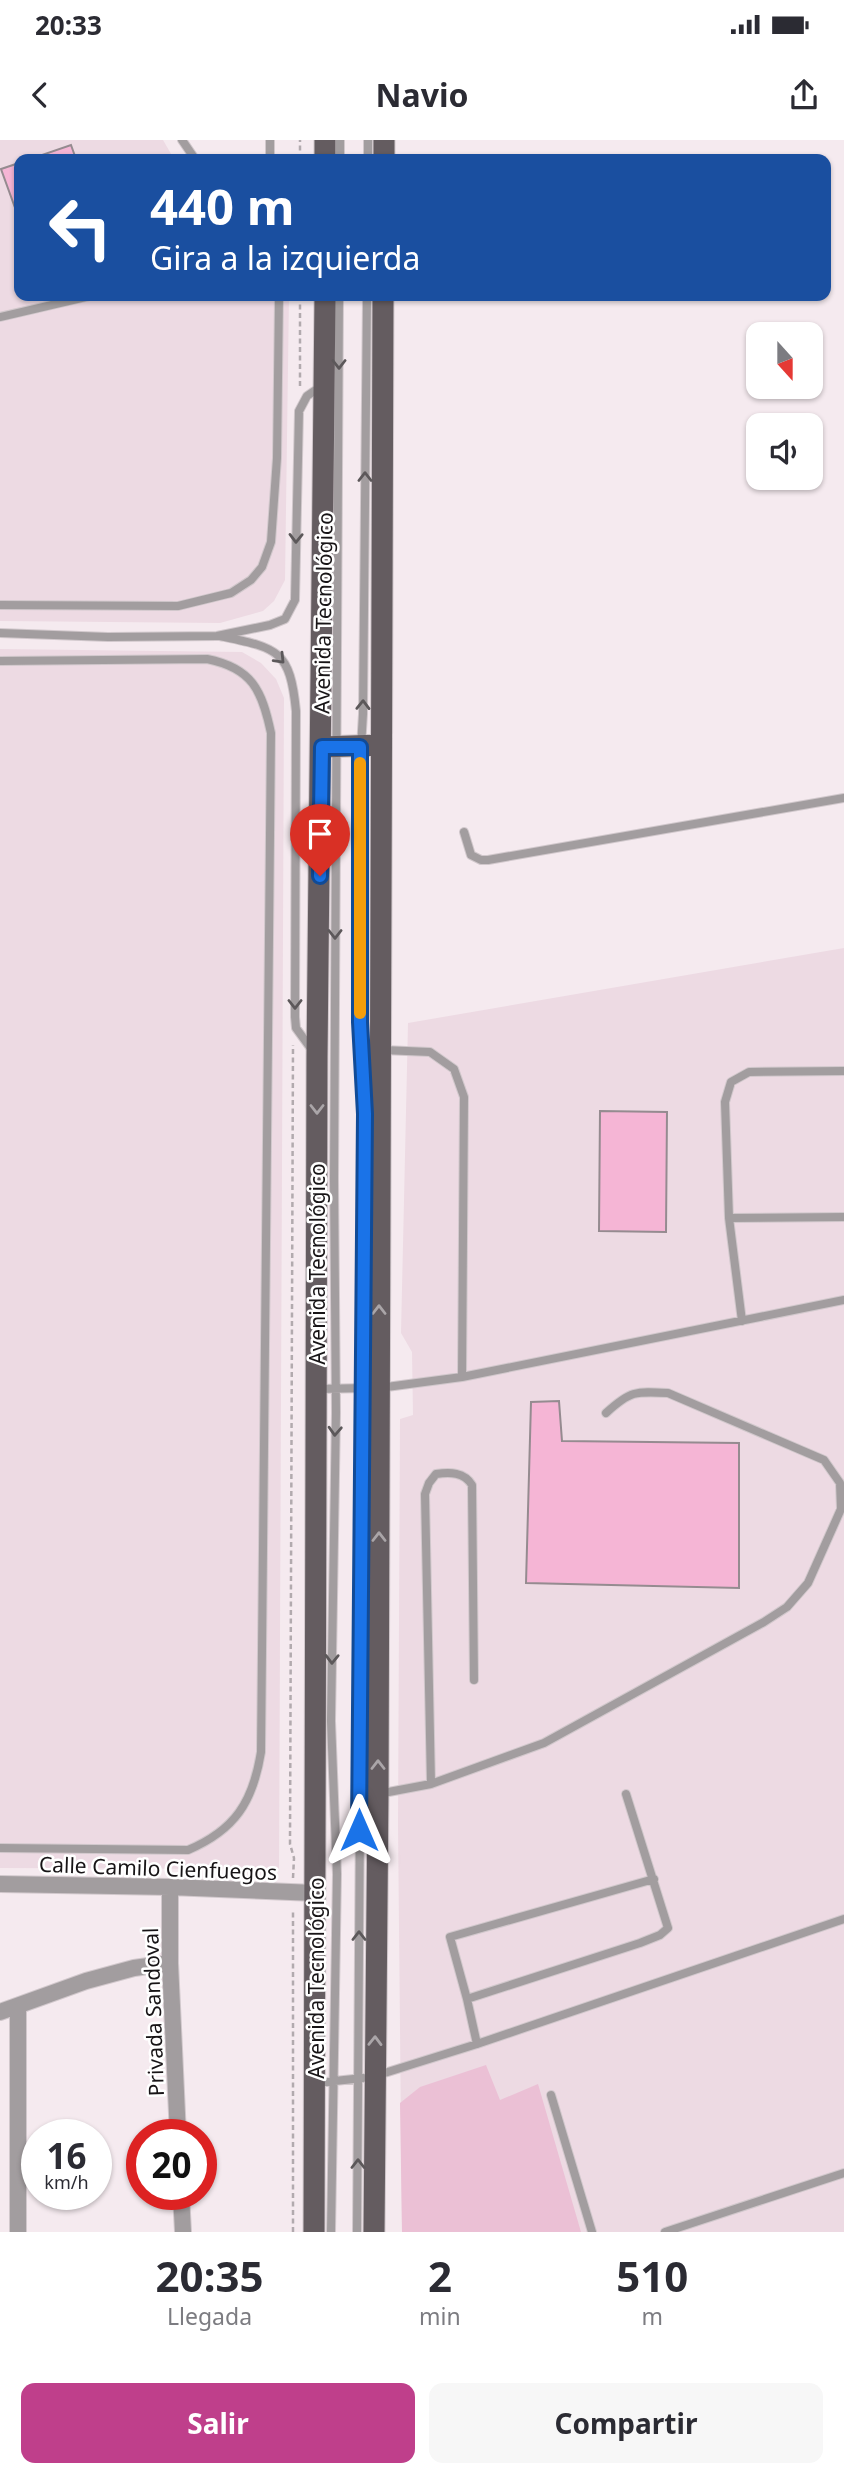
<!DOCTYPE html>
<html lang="es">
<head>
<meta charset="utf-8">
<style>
  :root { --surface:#fff; --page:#f7f7f7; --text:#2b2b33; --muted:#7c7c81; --accent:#bf3f8b }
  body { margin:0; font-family:"Noto Sans",sans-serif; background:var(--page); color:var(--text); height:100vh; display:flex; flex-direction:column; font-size:26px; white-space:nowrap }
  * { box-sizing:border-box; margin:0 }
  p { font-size:23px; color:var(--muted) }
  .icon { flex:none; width:38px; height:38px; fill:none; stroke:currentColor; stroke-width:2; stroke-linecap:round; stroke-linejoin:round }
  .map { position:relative; height:2092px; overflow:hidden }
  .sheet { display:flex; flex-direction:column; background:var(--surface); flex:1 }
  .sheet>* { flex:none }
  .top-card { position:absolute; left:14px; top:14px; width:817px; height:147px; border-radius:14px; box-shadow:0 2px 5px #0004; background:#1a4fa0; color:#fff; overflow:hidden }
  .needle { width:46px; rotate:159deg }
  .buttons { position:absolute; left:746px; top:182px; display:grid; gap:14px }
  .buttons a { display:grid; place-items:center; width:77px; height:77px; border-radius:14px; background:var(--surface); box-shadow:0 2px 5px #0004; font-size:35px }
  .speed { position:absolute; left:21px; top:1979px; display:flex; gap:14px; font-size:35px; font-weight:700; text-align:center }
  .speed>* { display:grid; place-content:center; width:91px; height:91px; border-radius:50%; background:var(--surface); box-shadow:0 2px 5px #0004; line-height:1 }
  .speed small { font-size:18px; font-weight:400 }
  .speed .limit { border:10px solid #d22; background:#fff; color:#111 }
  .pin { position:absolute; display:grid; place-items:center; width:60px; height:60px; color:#fff; margin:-72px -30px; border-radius:50% 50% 50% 0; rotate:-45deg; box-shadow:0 0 7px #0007 }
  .pin .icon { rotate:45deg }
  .me { position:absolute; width:77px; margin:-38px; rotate:0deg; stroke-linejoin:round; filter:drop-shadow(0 0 5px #0008) }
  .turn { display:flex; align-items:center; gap:24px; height:147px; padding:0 21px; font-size:32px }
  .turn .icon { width:91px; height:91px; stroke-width:2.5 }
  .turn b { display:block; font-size:49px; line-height:60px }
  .eta { display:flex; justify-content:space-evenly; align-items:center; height:119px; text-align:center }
  .eta b { font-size:42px; font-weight:700; line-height:49px }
  .cta { display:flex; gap:14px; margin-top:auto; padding:14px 21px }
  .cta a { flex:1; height:80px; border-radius:14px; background:var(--accent); color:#fff; font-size:28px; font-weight:700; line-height:80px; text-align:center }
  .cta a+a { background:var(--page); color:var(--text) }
  .status { display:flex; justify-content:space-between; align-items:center; height:49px; padding:0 35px; background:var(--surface); direction:ltr }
  .status svg { height:19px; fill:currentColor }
  header { display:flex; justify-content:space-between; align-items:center; height:91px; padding:0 21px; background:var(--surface); font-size:32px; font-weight:700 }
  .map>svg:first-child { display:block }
  .built { fill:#eddae3 }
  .green { fill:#ebc0d5 }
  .building { fill:#f5b5d5; stroke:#958b90; stroke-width:2 }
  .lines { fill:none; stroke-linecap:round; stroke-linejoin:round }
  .lane-casing { stroke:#d1c8cc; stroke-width:10 }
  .street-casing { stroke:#d1c8cc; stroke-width:18 }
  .primary-casing { stroke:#d1c8cc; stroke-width:23 }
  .path { stroke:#b2aaae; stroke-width:2.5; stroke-dasharray:5 3.5; stroke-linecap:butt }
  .lane { stroke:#a29d9f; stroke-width:8 }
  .street { stroke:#a29d9f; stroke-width:16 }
  .primary { stroke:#645c60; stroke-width:21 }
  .oneway { stroke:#5c585a }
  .oneway2 { stroke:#aaa5a8 }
  .route-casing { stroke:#114b97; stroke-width:18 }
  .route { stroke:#1a73e8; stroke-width:12 }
  .slow { stroke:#f59e0b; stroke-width:12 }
  .labels { text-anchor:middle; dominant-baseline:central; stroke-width:5; stroke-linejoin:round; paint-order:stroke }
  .street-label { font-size:21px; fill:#171416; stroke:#fff }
</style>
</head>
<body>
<div class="status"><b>20:33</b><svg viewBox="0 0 49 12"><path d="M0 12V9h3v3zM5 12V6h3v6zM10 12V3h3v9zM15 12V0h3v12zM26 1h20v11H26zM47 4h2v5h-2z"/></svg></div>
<header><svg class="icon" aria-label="back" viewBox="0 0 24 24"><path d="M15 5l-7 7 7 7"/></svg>Navio<svg class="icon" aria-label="share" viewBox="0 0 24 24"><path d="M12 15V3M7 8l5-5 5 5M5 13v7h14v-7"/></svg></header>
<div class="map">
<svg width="844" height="2092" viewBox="0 0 844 2092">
  <rect width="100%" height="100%" fill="#f5eaef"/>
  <path class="built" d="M0 0H163L174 19H19V156H289L285 440 274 461 263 471 220 483 0 481Z
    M0 509 242 512 261 523 276 539 284 558 279 1729 0 1728Z
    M844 808V2092H402L398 1684 400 1279 413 1275 412 1212 401 1193 408 883Z"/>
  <path class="green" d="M486 1925 500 1960 538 1944 581 2092H402L400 1963 420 1947Z"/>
  <path class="building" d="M71 5 76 19H37L36 17Z
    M19 23V75L18 76 1 29Z
    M600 971 667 972 666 1092 599 1091Z
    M559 1261 562 1301 739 1303V1448L526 1443 531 1262Z"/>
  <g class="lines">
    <g class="lane-casing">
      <path id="lane" d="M182 0 195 19
        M270 0V19
        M340 19V0
        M368 19V0
        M0 177 90 156
        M0 465 178 466 231 453 251 440 262 427 271 402 277 318 279 156
        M0 493 108 497 217 496 270 485 285 479 295 460 299 271 307 256 320 247
        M220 496C277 508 290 509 296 571L295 877 296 888 312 910
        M0 521 207 519C252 528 262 550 271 593L261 1612C253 1662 235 1690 188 1710L0 1708
        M464 692 471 715 481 720H488L844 658
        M383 910 430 912 454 929 464 957 462 1237
        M729 1078 725 962 731 942 749 932 844 931
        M742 1181 729 1078 844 1077
        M379 1248 462 1237 844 1160
        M317 1249 366 1248
        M431 1644 425 1354 429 1343 436 1334C450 1332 464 1332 472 1345L474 1540
        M378 1654 431 1644 544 1603 764 1482 787 1467 808 1443 841 1369 840 1343 824 1320 668 1253C635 1251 630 1251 606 1273
        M467 1859 450 1797 654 1739
        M477 1904 467 1859 640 1803 660 1795 668 1788 626 1654
        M375 1936 477 1904 844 1779
        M316 1943 363 1938
        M551 1955 592 2092
        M331 2092 337 1734 331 1581 336 1273 334 1039 339 156
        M357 2092 365 974 360 882 361 607 363 574 367 156
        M665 2092 844 2033"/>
    </g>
    <g class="street-casing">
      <path id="street" d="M0 1744 170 1747 315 1753
        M170 1747V1823L178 1995
        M0 1872 86 1841 134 1828 170 1823
        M181 2054 183 2092
        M18 2092V1867"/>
    </g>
    <g class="primary-casing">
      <path id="primary" d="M325 0V19
        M384 19V0
        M322 607 380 605
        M314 2092 317 917 325 156
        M374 2092 378 1654 383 156"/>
    </g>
    <path class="path" d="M300 19V0
      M300 156V247
      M293 1738 294 1718 290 1704 293 905
      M293 2092V1769"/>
    <use href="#lane" class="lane"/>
    <use href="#street" class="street"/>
    <use href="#primary" class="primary"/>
  </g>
  <defs><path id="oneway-chevron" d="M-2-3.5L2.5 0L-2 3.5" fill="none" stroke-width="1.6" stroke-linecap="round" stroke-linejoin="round" transform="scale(1.75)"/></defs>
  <g class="oneway">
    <use href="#oneway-chevron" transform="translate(339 224) rotate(90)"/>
    <use href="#oneway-chevron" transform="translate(365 337) rotate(-90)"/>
    <use href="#oneway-chevron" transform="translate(296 398) rotate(91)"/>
    <use href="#oneway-chevron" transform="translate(280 519) rotate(46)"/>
    <use href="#oneway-chevron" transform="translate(363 565) rotate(-89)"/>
    <use href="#oneway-chevron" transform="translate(335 794) rotate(90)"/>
    <use href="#oneway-chevron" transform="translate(295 864) rotate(90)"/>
    <use href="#oneway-chevron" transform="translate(335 1291) rotate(93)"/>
    <use href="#oneway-chevron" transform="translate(332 1519) rotate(91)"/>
    <use href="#oneway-chevron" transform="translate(359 1796) rotate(-90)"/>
    <use href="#oneway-chevron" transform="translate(358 2024) rotate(-90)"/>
  </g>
  <g class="oneway2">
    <use href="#oneway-chevron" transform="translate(317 969) rotate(90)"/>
    <use href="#oneway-chevron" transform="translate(379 1170) rotate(-90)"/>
    <use href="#oneway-chevron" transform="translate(379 1397) rotate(-90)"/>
    <use href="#oneway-chevron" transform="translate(378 1625) rotate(-90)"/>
    <use href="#oneway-chevron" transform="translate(375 1901) rotate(-89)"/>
  </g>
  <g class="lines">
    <g class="route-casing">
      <path id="route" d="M320 736 322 607H360V882L365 974 359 1690"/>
    </g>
    <use href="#route" class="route"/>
    <path class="slow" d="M360 873V623"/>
  </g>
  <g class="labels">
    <g class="street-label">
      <text transform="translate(323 473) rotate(-89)">Avenida Tecnológico</text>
      <text transform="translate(317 1124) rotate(-90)">Avenida Tecnológico</text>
      <text transform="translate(158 1728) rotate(2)">Calle Camilo Cienfuegos</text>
      <text transform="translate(316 1838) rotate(-90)">Avenida Tecnológico</text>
      <text transform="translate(153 1872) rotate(-92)">Privada Sandoval</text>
    </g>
  </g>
</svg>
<div class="buttons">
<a><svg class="needle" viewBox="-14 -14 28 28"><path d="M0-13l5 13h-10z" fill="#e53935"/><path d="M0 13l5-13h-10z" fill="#7c7c81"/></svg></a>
<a><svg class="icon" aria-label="sound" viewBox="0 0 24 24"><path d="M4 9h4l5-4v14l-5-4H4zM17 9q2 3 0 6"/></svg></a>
</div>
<div class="speed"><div>16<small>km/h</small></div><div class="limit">20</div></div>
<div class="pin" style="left:320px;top:736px;background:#d93025"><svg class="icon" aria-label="arrive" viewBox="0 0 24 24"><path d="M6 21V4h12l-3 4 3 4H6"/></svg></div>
<svg class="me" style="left:359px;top:1690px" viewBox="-20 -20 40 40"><path d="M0-17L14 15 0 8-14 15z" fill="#1a73e8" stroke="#fff" stroke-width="4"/></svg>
<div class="top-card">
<div class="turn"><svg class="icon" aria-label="left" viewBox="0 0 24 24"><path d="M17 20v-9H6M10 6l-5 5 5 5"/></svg><div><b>440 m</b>Gira a la izquierda</div></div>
</div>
</div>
<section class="sheet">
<div class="eta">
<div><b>20:35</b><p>Llegada</p></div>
<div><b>2</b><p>min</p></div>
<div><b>510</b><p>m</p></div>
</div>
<div class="cta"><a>Salir</a><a>Compartir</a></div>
</section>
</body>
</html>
